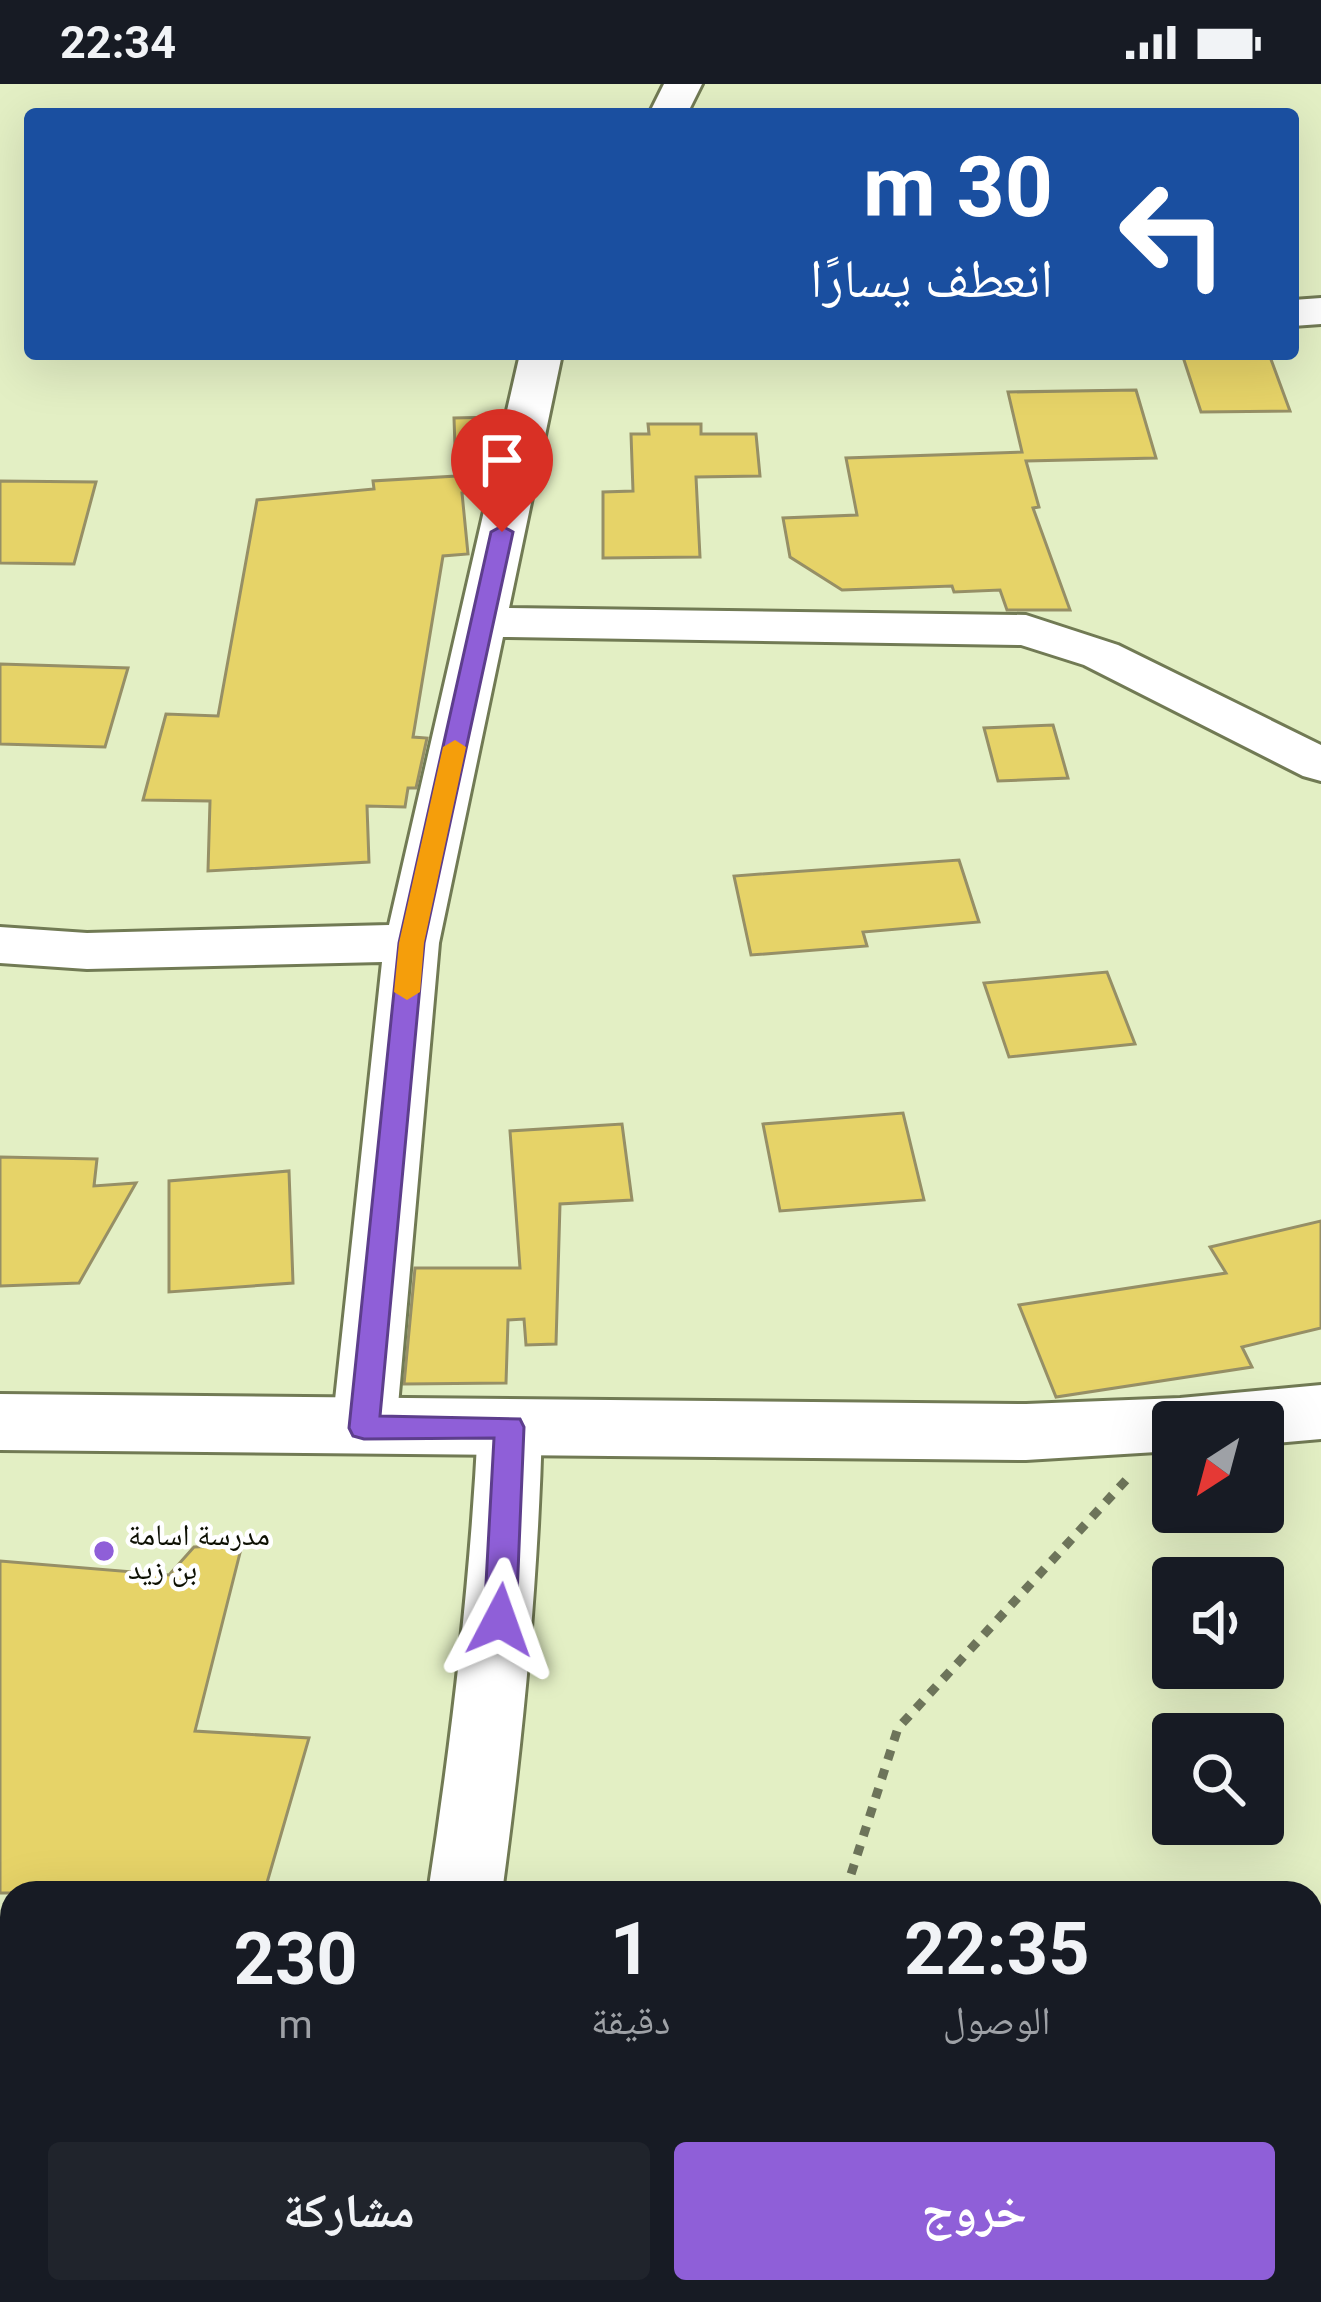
<!DOCTYPE html>
<html lang="ar">
<head>
<meta charset="utf-8">
<style>
  :root { --surface:#171b24; --page:#20242c; --text:#f1f3f6; --muted:#9ea1a6; --accent:#8f5fd8 }
  body { margin:0; font-family:Roboto,"Noto Naskh Arabic",sans-serif; background:var(--page); color:var(--text); direction:rtl; height:100vh; display:flex; flex-direction:column; font-size:45px; white-space:nowrap }
  * { box-sizing:border-box; margin:0 }
  p { font-size:39px; color:var(--muted) }
  .icon { flex:none; width:66px; height:66px; fill:none; stroke:currentColor; stroke-width:2; stroke-linecap:round; stroke-linejoin:round }
  .map { position:relative; flex:1; overflow:hidden; direction:ltr }
  .side { position:absolute; left:0px; top:1797px; width:1323px; height:423px; display:flex; flex-direction:column; background:var(--surface); border-radius:36px 36px 0 0; box-shadow:0 12px 48px #0002; direction:rtl }
  .side>* { flex:none }
  .banner { position:absolute; left:24px; top:24px; width:1275px; height:252px; border-radius:12px; box-shadow:0 12px 48px #0002; direction:rtl; background:#1a4fa0; color:#fff; overflow:hidden }
  .needle { width:78px; rotate:216deg }
  .controls { position:absolute; left:1152px; top:1317px; display:grid; gap:24px }
  .controls a { display:grid; place-items:center; width:132px; height:132px; border-radius:12px; background:var(--surface); box-shadow:0 12px 48px #0002; font-size:60px }
  .pin { position:absolute; display:grid; place-items:center; width:102px; height:102px; color:#fff; margin:-123px -51px; border-radius:50% 50% 50% 0; rotate:-45deg; box-shadow:0 0 12px #0007 }
  .pin .icon { rotate:45deg }
  .me { position:absolute; width:132px; margin:-66px; rotate:4deg; stroke-linejoin:round; filter:drop-shadow(0 0 9px #0008) }
  .turn { display:flex; align-items:center; gap:42px; height:252px; padding:0 48px; font-size:54px }
  .turn .icon { width:156px; height:156px; stroke-width:2.5 }
  .turn b { display:block; font-size:84px; line-height:102px }
  .eta { display:flex; justify-content:space-evenly; align-items:center; height:204px; text-align:center }
  .eta b { font-size:72px; font-weight:700; line-height:84px }
  .action { display:flex; gap:24px; margin-top:auto; padding:24px 48px }
  .action a { flex:1; height:138px; border-radius:12px; background:var(--accent); color:#fff; font-size:48px; font-weight:700; line-height:138px; text-align:center }
  .action a+a { background:var(--page); color:var(--text) }
  .status { display:flex; justify-content:space-between; align-items:center; height:84px; padding:0 60px; background:var(--surface); direction:ltr }
  .status svg { height:33px; fill:currentColor }
  .map>svg:first-child { display:block }
  .building { fill:#e6d368; stroke:#968f66; stroke-width:3 }
  .lines { fill:none; stroke-linecap:round; stroke-linejoin:round }
  .minor-casing { stroke:#717a54; stroke-width:6 }
  .tertiary-casing { stroke:#717a54; stroke-width:6 }
  .path { stroke:#6d745a; stroke-width:9; stroke-dasharray:10 10; stroke-linecap:butt }
  .minor { fill:#fff; fill-rule:evenodd }
  .tertiary { fill:#fff; fill-rule:evenodd }
  .route { fill:#8f5fd8; stroke:#5d3e8c; stroke-width:3 }
  .slow { fill:#f59e0b }
  .poi-dot { fill:#8f5fd8; stroke:#fff; stroke-width:4.5 }
  .labels { text-anchor:middle; dominant-baseline:central; stroke-width:9; stroke-linejoin:round; paint-order:stroke }
  .poi-label { font-size:30px; fill:#0d1003; stroke:#fff; text-anchor:start }
</style>
</head>
<body>
<div class="status"><b>22:34</b><svg viewBox="0 0 49 12"><path d="M0 12V9h3v3zM5 12V6h3v6zM10 12V3h3v9zM15 12V0h3v12zM26 1h20v11H26zM47 4h2v5h-2z"/></svg></div>
<div class="map">
<svg width="1321" height="2218" viewBox="0 0 1321 2218">
  <rect width="100%" height="100%" fill="#e3efc4"/>
  <path class="building" d="M1182 270H1269L1290 327 1201 328Z
    M1136 306 1156 374 1026 377 1039 423 1033 424 1070 526H1007L1000 506 954 508 952 502 842 506 790 473 783 434 857 431 846 374 1022 368 1008 308Z
    M496 333 484 408 462 409 468 470 443 472 413 653 427 654 416 704H408L405 723 367 722 369 778 208 787 210 717 143 716 166 630 218 632 257 416 374 405 373 397 456 392 454 334Z
    M648 340H701V350H756L760 392 696 393 700 473 603 474V408L633 407 631 350H649Z
    M0 397 96 398 74 480 0 479Z
    M0 580 128 584 105 663 0 660Z
    M1053 641 1068 694 998 697 984 644Z
    M959 776 979 838 863 848 867 862 751 871 734 792Z
    M1107 888 1135 960 1009 973 984 899Z
    M903 1029 924 1116 780 1127 763 1040Z
    M622 1040 632 1116 560 1120 556 1260 526 1261 524 1235 508 1236 506 1299 404 1300 415 1184H520L510 1047Z
    M0 1073 97 1075 94 1102 136 1099 79 1199 0 1202Z
    M289 1087 293 1199 169 1208V1097Z
    M1321 1137V1244L1242 1263 1252 1283 1056 1313 1019 1221 1226 1189 1210 1163Z
    M242 1461 195 1647 309 1654 264 1809H0V1477L169 1491 194 1463Z"/>
  <g class="lines">
    <g class="minor-casing">
      <path id="minor" d="M664 0H702L687 30H649Z
        M1321 214V240L1293 242V216Z
        M520 270H562L509 524 1026 531 1118 561 1321 661V697L1303 692 1084 581 1021 561 503 553 439 859 396 1344 387 1362 364 1369 341 1362 332 1344 382 878 87 885 0 879V843L87 849 389 841Z
        M510 1318 533 1325 542 1343C538 1500 523 1653 502 1809H428C452 1653 470 1500 478 1343L487 1325Z
        M0 2072 12 2073V2151L0 2150Z
        M1311 2175 1321 2179V2218H1255L1251 2208H1311Z
        M307 2208H389L386 2218H304Z
        M475 2208H569L573 2218H479Z
        M877 2208H960L964 2218H881Z"/>
    </g>
    <g class="tertiary-casing">
      <path id="tertiary" d="M1321 1301V1355L1263 1360V1338H1173V1367L1026 1376 0 1366V1310L1026 1320 1180 1314Z"/>
    </g>
    <path class="path" d="M845 1809 898 1644 1127 1395"/>
    <use href="#minor" class="minor"/>
    <use href="#tertiary" class="tertiary"/>
  </g>
  <path class="route" d="M502 442 513 448 424 859 380 1332 520 1335 524 1343 516 1536 511 1545 500 1549 489 1545 484 1536 494 1354 364 1355 353 1352 349 1344 399 859 491 448Z"/>
  <path class="slow" d="M455 656 466 663 424 859 420 908 407 916 394 908 399 859 443 663Z"/>
  <circle class="poi-dot" cx="104" cy="1467" r="12"/>
  <g class="labels">
    <g class="poi-label">
      <text x="128" y="1450">مدرسة اسامة<tspan x="128" dy="34">بن زيد</tspan></text>
    </g>
  </g>
</svg>
<div class="controls">
<a><svg class="needle" viewBox="-14 -14 28 28"><path d="M0-13l5 13h-10z" fill="#e53935"/><path d="M0 13l5-13h-10z" fill="#9ea1a6"/></svg></a>
<a><svg class="icon" aria-label="sound" viewBox="0 0 24 24"><path d="M4 9h4l5-4v14l-5-4H4zM17 9q2 3 0 6"/></svg></a>
<a><svg class="icon" aria-label="search" viewBox="0 0 24 24"><circle cx="10" cy="10" r="6"/><path d="M15 15l6 6"/></svg></a>
</div>
<div class="pin" style="left:502px;top:448px;background:#d93025"><svg class="icon" aria-label="arrive" viewBox="0 0 24 24"><path d="M6 21V4h12l-3 4 3 4H6"/></svg></div>
<svg class="me" style="left:500px;top:1536px" viewBox="-20 -20 40 40"><path d="M0-17L14 15 0 8-14 15z" fill="#8f5fd8" stroke="#fff" stroke-width="4"/></svg>
<div class="banner">
<div class="turn"><svg class="icon" aria-label="left" viewBox="0 0 24 24"><path d="M17 20v-9H6M10 6l-5 5 5 5"/></svg><div><b>30 m</b>انعطف يسارًا</div></div>
</div>
<section class="side">
<div class="eta">
<div><b>22:35</b><p>الوصول</p></div>
<div><b>1</b><p>دقيقة</p></div>
<div><b>230</b><p>m</p></div>
</div>
<div class="action"><a>خروج</a><a>مشاركة</a></div>
</section>
</div>
</body>
</html>
